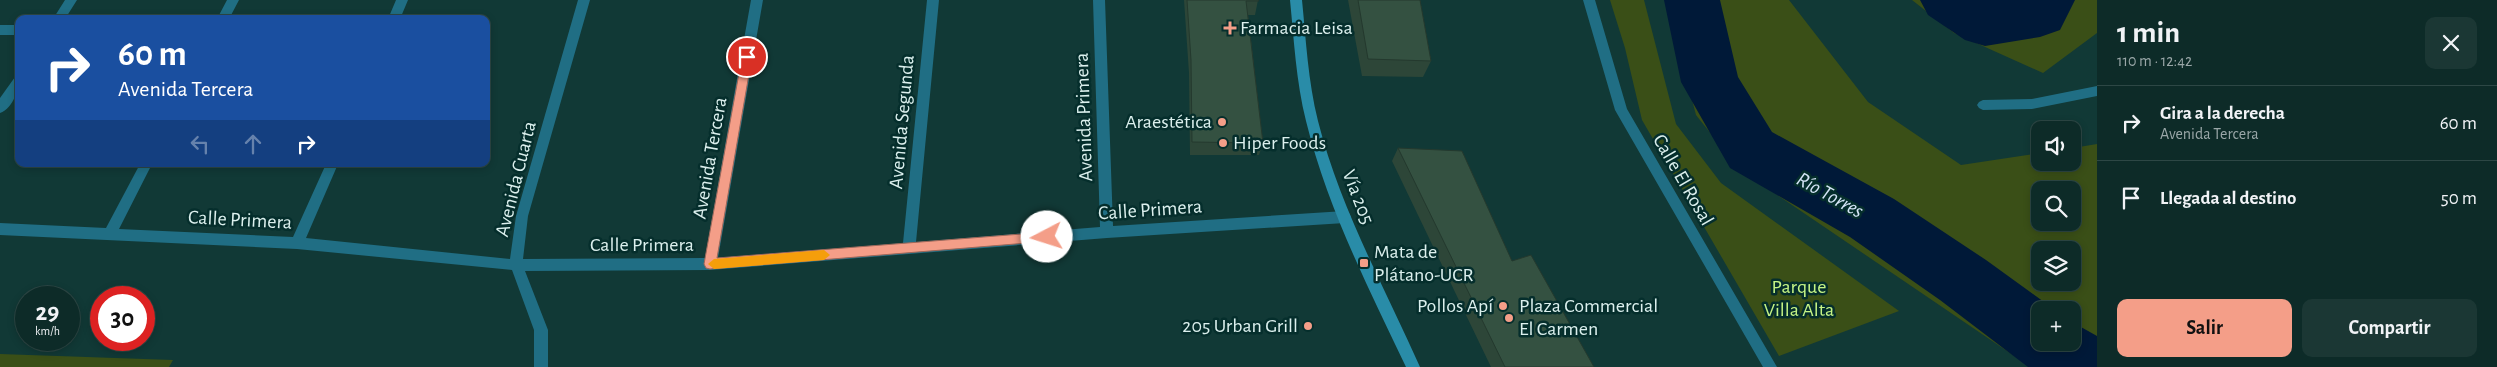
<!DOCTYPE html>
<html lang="es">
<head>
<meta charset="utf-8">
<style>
  :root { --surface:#0d2b28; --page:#1b3734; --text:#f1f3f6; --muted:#9aa7a8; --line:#2d4745; --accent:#f49e88 }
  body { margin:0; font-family:"Alegreya Sans",sans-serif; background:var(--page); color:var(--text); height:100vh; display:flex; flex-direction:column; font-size:19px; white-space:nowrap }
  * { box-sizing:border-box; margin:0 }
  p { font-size:16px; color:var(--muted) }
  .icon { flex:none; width:28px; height:28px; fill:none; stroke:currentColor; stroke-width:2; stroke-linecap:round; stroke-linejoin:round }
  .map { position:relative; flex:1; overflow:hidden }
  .side { display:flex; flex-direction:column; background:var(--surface); width:400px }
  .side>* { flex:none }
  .hud { position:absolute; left:15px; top:15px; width:475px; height:152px; border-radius:10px; box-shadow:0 2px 8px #0003,0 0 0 1px var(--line); background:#1a4fa0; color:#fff; overflow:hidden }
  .fabs { position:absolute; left:2031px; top:121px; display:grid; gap:10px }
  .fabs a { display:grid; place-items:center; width:50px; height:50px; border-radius:10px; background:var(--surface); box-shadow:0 2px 8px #0003,0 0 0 1px var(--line); font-size:25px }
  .speed { position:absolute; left:15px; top:286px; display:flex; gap:10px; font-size:25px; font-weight:700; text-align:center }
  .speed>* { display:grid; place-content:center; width:65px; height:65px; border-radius:50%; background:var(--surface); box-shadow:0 2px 8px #0003,0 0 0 1px var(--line); line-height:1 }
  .speed small { font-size:12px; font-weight:400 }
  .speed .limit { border:8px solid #d22; background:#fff; color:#111 }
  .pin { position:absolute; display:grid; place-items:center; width:42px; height:42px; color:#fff; margin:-21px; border:2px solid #fff; border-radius:50%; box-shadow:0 1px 5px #0007 }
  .me { position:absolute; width:55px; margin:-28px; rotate:265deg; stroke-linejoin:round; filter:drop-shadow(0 0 4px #0008) }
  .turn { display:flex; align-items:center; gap:18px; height:105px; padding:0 20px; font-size:22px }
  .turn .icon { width:65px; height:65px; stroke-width:2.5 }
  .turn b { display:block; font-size:35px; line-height:42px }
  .lanes { display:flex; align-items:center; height:48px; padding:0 20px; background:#0003; justify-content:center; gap:25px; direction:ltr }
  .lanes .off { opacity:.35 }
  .round { display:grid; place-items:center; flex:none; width:52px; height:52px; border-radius:10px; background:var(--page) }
  .summary { display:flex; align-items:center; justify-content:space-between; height:85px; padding:0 20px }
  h1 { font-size:30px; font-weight:700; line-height:38px }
  .primary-button { display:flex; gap:10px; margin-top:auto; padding:10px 20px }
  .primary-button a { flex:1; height:58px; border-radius:10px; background:var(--accent); color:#111; font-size:20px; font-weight:700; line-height:58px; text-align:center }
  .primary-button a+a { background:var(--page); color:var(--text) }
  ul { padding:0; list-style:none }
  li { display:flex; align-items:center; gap:15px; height:75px; padding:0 20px; border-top:1px solid var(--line) }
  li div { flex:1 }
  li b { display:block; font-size:19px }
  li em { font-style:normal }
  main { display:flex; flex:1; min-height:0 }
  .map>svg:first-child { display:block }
  .green { fill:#3a4f17; fill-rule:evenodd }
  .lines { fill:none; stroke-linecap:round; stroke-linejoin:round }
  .river { fill:#001938; fill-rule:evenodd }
  .street { fill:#206e84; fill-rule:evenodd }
  .secondary { fill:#298ca8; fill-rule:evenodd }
  .wall { fill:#2d4638 }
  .building { fill:#345141; stroke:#24392e }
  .route { fill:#f49e88; stroke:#9f6758 }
  .slow { fill:#f59e0b }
  .poi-dot { fill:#f49e88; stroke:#052e2c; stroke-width:2 }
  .labels { text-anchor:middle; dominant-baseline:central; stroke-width:5; stroke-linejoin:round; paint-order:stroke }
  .poi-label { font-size:20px; fill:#dcf0ee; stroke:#052e2c; text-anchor:start }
  .street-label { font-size:20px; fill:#dcf0ee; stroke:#052e2c }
  .park-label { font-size:20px; fill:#c5f485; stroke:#052e2c }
  .water-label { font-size:21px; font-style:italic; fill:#d6e6f8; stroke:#052e2c }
</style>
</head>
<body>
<main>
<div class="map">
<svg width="2097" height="367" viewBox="0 0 2097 367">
  <rect width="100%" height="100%" fill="#113936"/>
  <path class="green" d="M1610 0H1644L1676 124 1721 183 1899 311 1779 356 1642 120 1625 48Z
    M1666 0H1789L1868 102 1961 165 2040 153V162H2072L2073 148 2097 144V367L2029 366 1739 169 1696 115ZM2040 190H2072V222H2040ZM2040 250H2072V282H2040ZM2040 310H2072V342H2040Z
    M1912 0H1962L1966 2 1989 3 1993 0H2097V33L2043 73 1954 33Z
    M0 354 173 360 169 367H0Z"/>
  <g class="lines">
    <path class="river" d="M1664 0H1720L1738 77 1772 132 1894 199 1986 260 2055 310H2040V342H2072V322L2097 336V367H2028L1940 300 1850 237 1730 168 1681 82Z
      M1920 0H2075L2060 30 2040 37 1985 46 1965 40 1928 15Z"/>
    <path class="street" d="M65 0H77L65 19H53Z
      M227 0H239L229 19H217Z
      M396 0H408L400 19H388Z
      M578 0H590L528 216 523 259 705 258 751 0H763L718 258 903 243 927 0H939L916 242 1100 227 1093 0H1105L1113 226 1345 211 1349 213 1351 217 1349 221 1345 223 1107 238 710 270 525 271 548 330V367H534V330L512 270 297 249 0 235V223L106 228 140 164H152L119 229 293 237 326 164H338L306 238 510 259 516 216Z
      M1583 0H1595L1627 109 1777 367H1763L1615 110Z
      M0 25H19V35H0Z
      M19 75C19 88 14 108 0 113V98L15 77Z
      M2097 86V96L2032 109 1983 110 1979 108 1977 105 1979 102 1983 100 2032 99Z"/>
    <path class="secondary" d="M1290 0H1302C1306 40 1308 81 1318 121 1340 208 1384 286 1420 367H1406C1368 287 1327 207 1306 121 1296 81 1294 40 1290 0Z"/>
  </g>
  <path class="wall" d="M1184 0H1258L1255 15H1248L1263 143 1259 155H1190L1189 73Z
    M1348 0H1420L1431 61 1423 77 1362 76Z
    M1398 148 1594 367H1491L1392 161Z"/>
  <path class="building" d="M1187 0H1258L1259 1H1246L1263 143 1192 142 1191 60Z
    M1358 0H1420L1431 61 1368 59Z
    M1398 148 1462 151 1512 261 1531 255 1594 367H1505Z"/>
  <path class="route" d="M747 52 752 57 717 258 1047 232 1053 237 1052 241 710 269 706 268 704 264 742 57Z"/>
  <path class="slow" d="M824 250 830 255 824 260 714 269 708 264 714 259Z"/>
  <g class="poi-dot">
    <path d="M1227.5 20.5h5v5h5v5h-5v5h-5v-5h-5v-5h5z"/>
    <circle cx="1222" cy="122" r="5"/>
    <circle cx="1223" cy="143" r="5"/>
    <rect x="1359" y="258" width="10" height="10" rx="2.5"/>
    <circle cx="1503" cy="306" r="5"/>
    <circle cx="1509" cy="318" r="5"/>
    <circle cx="1308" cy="326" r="5"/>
  </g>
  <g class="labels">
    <g class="poi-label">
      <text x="1240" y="28">Farmacia Leisa</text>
      <text x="1212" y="122" text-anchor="end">Araestética</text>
      <text x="1233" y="143">Hiper Foods</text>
      <text x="1374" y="252">Mata de<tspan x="1374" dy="23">Plátano-UCR</tspan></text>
      <text x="1493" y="306" text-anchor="end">Pollos Apí</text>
      <text x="1519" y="306">Plaza Commercial<tspan x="1519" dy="23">El Carmen</tspan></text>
      <text x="1298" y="326" text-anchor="end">205 Urban Grill</text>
    </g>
    <g class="street-label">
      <text transform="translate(1084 117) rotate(-92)">Avenida Primera</text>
      <text transform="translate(902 122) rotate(-85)">Avenida Segunda</text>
      <text transform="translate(710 158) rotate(-80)">Avenida Tercera</text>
      <text transform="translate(516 179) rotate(-76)">Avenida Cuarta</text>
      <text transform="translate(1683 180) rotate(60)">Calle El Rosal</text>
      <text transform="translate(1358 197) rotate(69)">Vía 205</text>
      <text transform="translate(1150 210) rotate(-4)">Calle Primera</text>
      <text transform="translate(240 220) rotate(3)">Calle Primera</text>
      <text x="642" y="245">Calle Primera</text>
    </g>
    <g class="park-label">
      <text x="1799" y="287">Parque<tspan x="1799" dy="23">Villa Alta</tspan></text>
    </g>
    <g class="water-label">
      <text transform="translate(1830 195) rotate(29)">Río Torres</text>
    </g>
  </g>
</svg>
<div class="fabs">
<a><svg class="icon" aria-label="sound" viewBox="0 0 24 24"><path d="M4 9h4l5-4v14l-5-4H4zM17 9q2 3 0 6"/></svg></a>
<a><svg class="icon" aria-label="search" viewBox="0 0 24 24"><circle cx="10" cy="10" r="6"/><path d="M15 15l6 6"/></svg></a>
<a><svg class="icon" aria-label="layers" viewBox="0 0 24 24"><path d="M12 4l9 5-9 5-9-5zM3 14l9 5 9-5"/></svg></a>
<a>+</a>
</div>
<div class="speed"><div>29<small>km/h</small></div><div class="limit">30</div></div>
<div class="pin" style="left:747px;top:57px;background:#d93025"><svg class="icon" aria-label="arrive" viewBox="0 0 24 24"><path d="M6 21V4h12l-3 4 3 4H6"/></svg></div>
<svg class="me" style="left:1047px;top:237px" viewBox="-20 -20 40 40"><circle r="19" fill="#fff"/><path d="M0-13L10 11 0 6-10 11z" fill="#f49e88"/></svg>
<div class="hud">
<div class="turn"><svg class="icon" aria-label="right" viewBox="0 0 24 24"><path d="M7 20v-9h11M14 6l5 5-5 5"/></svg><div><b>60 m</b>Avenida Tercera</div></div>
<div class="lanes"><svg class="icon off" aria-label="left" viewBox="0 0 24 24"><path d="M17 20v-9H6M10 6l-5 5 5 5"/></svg><svg class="icon off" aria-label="ahead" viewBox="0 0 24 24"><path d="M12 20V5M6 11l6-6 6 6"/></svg><svg class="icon" aria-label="right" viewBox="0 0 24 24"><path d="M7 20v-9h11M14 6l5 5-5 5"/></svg></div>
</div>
</div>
<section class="side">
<div class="summary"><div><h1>1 min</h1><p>110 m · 12:42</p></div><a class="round"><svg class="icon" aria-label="close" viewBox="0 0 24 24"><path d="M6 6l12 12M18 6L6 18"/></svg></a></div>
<ul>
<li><svg class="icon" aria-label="right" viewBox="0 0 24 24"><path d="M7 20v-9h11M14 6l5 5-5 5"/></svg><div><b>Gira a la derecha</b><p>Avenida Tercera</p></div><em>60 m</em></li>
<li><svg class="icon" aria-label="arrive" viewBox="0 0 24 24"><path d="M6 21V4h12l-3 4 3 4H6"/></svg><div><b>Llegada al destino</b></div><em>50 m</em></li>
</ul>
<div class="primary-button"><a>Salir</a><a>Compartir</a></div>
</section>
</main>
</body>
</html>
